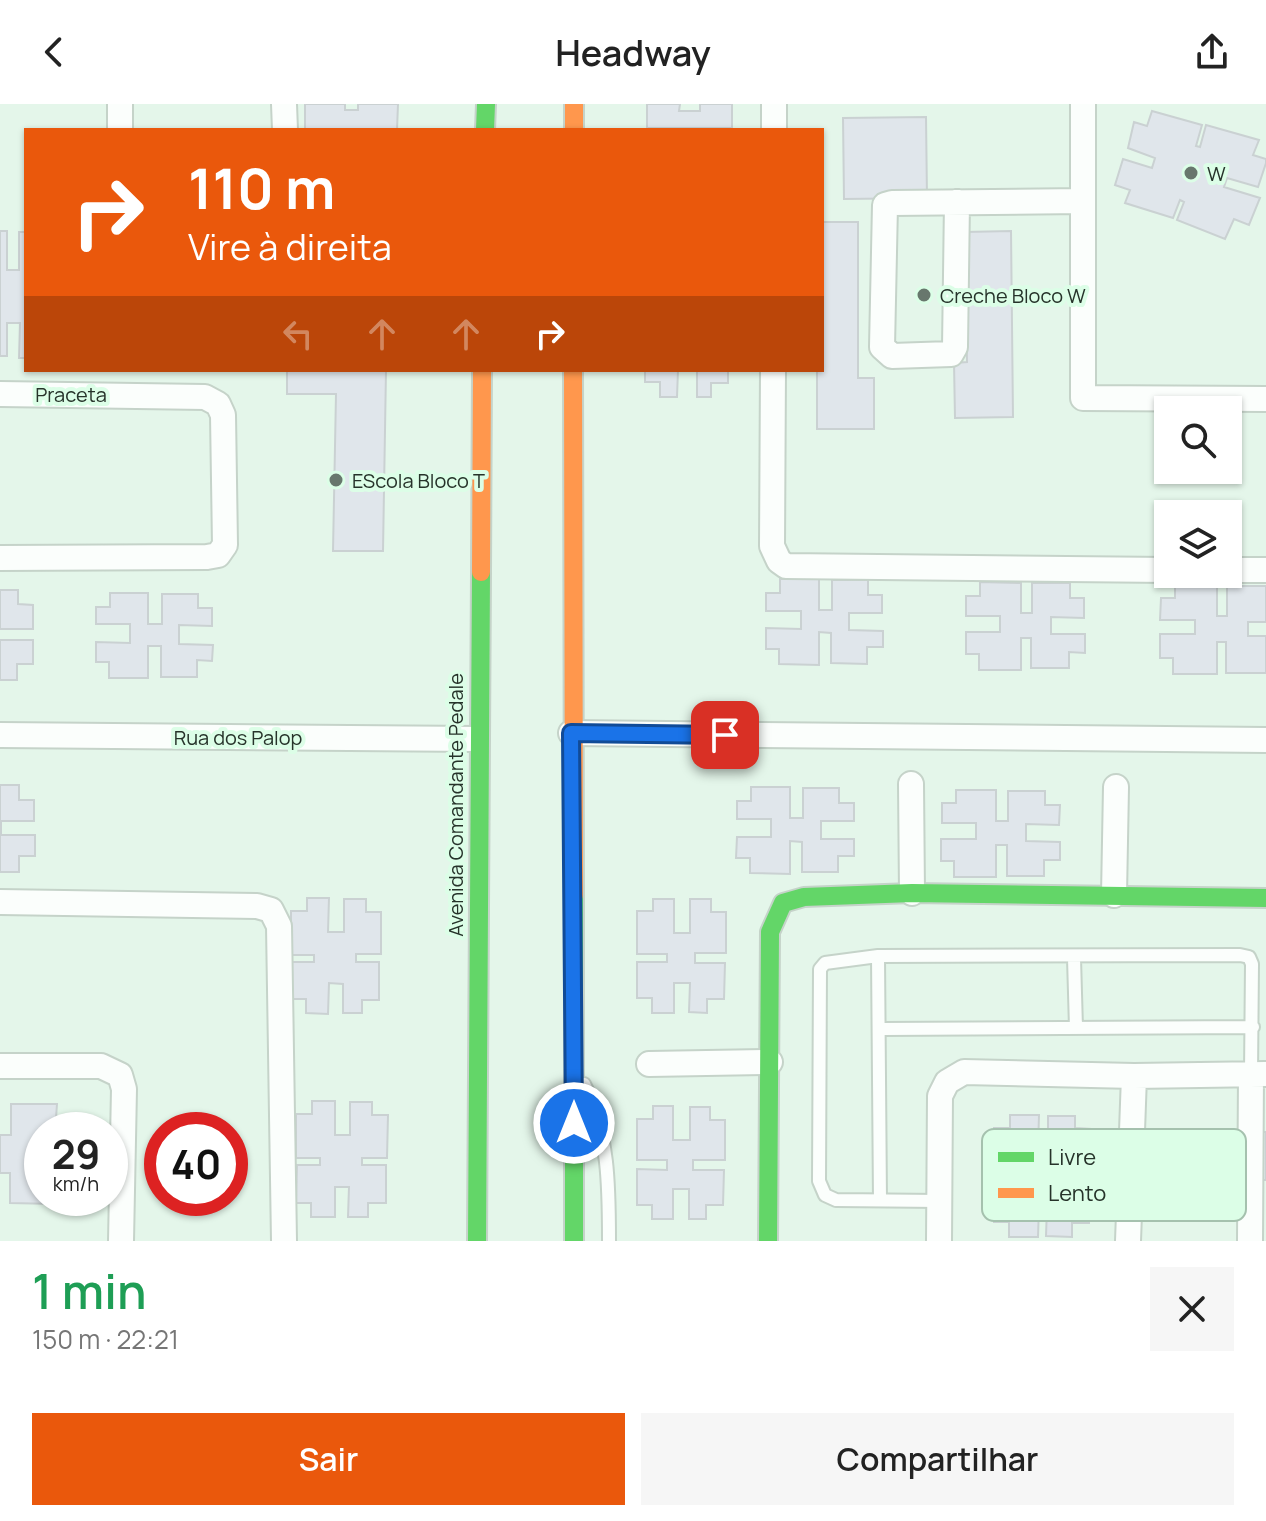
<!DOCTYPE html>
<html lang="pt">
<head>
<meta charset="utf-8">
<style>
  :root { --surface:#fff; --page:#f6f6f6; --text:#222; --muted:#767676; --accent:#ea580c }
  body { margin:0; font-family:Manrope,sans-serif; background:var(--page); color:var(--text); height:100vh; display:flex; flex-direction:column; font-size:30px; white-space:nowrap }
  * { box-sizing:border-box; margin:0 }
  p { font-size:26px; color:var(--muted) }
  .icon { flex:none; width:44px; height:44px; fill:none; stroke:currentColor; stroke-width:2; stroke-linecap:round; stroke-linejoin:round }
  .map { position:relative; height:1137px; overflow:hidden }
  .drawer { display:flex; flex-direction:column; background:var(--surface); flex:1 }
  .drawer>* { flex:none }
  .top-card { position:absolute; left:24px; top:24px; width:800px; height:244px; border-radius:0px; box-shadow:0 2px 6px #0004; background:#ea580c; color:#fff; overflow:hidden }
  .controls { position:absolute; left:1154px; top:292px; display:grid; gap:16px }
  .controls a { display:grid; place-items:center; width:88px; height:88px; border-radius:0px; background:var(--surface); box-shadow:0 2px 6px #0004; font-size:40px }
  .speed { position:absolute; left:24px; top:1008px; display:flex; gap:16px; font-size:40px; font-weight:700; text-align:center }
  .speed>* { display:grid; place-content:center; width:104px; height:104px; border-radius:50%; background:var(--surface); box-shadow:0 2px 6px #0004; line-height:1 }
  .speed small { font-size:20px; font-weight:400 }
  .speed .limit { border:12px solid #d22; background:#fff; color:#111 }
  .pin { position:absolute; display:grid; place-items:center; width:68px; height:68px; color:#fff; margin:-34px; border-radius:16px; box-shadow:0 4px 12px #0006 }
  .me { position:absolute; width:88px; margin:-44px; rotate:0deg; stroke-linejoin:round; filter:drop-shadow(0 0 6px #0008) }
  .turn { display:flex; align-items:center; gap:28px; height:168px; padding:0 32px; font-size:36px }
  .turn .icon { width:104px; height:104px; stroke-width:2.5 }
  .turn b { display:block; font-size:56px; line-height:68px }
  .lanes { display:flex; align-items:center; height:76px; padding:0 32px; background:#0003; justify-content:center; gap:40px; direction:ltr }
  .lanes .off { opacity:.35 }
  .round { display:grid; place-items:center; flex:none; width:84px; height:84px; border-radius:0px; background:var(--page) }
  .headline { display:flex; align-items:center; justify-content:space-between; height:136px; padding:0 32px }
  h1 { font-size:48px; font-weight:600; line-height:60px; color:#1e9e55 }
  .cta { display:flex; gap:16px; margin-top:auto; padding:16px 32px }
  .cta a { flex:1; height:92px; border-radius:0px; background:var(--accent); color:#fff; font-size:32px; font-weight:600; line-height:92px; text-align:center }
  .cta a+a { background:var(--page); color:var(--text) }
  header { display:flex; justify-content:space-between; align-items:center; height:104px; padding:0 32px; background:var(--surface); font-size:36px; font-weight:600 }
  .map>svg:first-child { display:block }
  .building { fill:#e0e6eb; stroke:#cad1d2; stroke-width:2 }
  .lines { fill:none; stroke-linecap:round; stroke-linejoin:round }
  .lane-casing { stroke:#c5d3c9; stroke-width:16 }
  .street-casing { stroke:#c5d3c9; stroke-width:28 }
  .fast-casing { stroke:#c5d3c9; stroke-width:22 }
  .slow-casing { stroke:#c5d3c9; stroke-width:22 }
  .lane { stroke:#fbfefc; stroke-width:12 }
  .street { stroke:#fbfefc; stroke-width:24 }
  .fast { stroke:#63d668; stroke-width:18 }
  .slow { stroke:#ff974d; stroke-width:18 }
  .route-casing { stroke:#114b97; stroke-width:20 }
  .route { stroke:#1a73e8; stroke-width:14 }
  .poi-dot { fill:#68776d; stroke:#dcfee7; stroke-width:3 }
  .labels { text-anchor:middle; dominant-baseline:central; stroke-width:8; stroke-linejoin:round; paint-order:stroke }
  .poi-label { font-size:20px; fill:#26332a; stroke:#dcfee7; text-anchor:start }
  .street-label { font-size:20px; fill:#26332a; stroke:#dcfee7 }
  .key { fill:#dcfee7; stroke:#a5c1ae; stroke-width:2 }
  .key-label { font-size:22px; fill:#26332a }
</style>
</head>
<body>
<header><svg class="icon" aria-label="back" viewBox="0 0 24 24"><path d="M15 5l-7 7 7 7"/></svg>Headway<svg class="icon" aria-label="share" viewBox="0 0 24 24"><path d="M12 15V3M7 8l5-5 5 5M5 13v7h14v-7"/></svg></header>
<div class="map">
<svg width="1266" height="1137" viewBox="0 0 1266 1137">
  <rect width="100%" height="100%" fill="#e4f6ea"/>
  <path class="building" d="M305 0H345V6H358V0H398L397 26H305Z
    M647 0H680L679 7H700V0H732V24H647Z
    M1152 7 1202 21 1196 42 1200 43 1206 21 1259 36 1253 51 1266 55V59L1258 83 1227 74 1224 83 1260 94 1249 121 1234 115 1225 135 1177 116 1184 98 1180 96 1173 114 1125 99 1130 86 1115 81 1123 55 1152 64 1155 54 1128 44 1134 18 1147 22Z
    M926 13 927 94 844 95 843 14Z
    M822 118H858V274H874V325H817V266H822Z
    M0 127H7V166H19V128H26V254H19L20 219H7V252H0Z
    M1011 127 1013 313 955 314 954 259 967 258 965 128Z
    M287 266H386L383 447H333L336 290H287Z
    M645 266H678L677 293H660V278H645Z
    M697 266H728V279H711V293H697Z
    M780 475H819V506H832V476H868V491H882V509H849V526L883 527V543H867V560L831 559V529L819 528V561L779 560V545H766V524L801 525V507H766V489H780Z
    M980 478 1021 479V509H1032V479H1070V494H1084V514L1051 513V530H1085V549L1069 548V564H1031V534H1021V566H979V550H966V528H1000V512H966V492H980Z
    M1175 480 1217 481V512H1227V482H1266V518H1248V532H1266V569H1226V538H1217V570H1173V554H1160V530H1195V516H1160L1161 494H1175Z
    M0 486H18V500L33 501V525H0Z
    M110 489H148V520H162V490H198V504H212V522L179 521V540L213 541 212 557 197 556V573H161V542H148V574H109V558H96V538L130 539V520H96V503H110Z
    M0 536H33V560H17V576H0Z
    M0 681H19V696H34V717H1V731H35V752H19V768H0Z
    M751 683H790V714H803V684H839V699H854V717H821V735H854V752H838V768H802V738L790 737V770L750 769V754H736L737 733H771V715H737V697H751Z
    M956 686H996V717H1008V687H1045V701H1060L1059 721 1026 720V737L1060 738V756H1044V772H1007V741H996V773H954V757H941V735H976V719H942V699H956Z
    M307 794H329L328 828H344V795H366V808H381V850H356V858H379V896H362V909H343V880L329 879 328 910 306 909V895H291V858H314V851H291V807H307Z
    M653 795H674V829H690V795H711V808H726V849H695V859H725L724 895H707V909L689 908 690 879H674V909H652V894H637V858H667V850H637V807H653Z
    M312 997H335V1031H350V998H372V1011H388L387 1054H362V1061H386V1099H368V1113H348L349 1083H335V1113H311V1099H296L297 1061H320V1054H296V1010H312Z
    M11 1000H57L56 1014H71V1026H42V1042L37 1041V1054H42V1094H56L55 1100 10 1099V1069H0V1031H11Z
    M653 1002H673V1036H690V1003H710V1016H725V1056H693V1066H724L723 1101H706V1115H689V1085H673V1115H652V1101H637V1065L667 1066V1056H637V1015H653Z
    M1010 1011H1039L1038 1045H1048V1012H1075V1024L1091 1025V1073H1061L1089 1075V1119H1072V1133L1046 1132 1047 1103H1039L1038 1133H1009V1118H994L995 1075H1022L994 1074V1024H1010Z
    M1259 1028H1266V1076H1258Z"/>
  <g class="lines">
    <g class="lane-casing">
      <path id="lane" d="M878 852 880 1096
        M1074 854 1076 924
        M882 925 1253 923
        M584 980C609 1030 609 1083 609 1137
        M940 1097 836 1096 825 1091 819 1077 820 865 825 859 878 852 1240 851 1249 853 1252 860 1251 970"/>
    </g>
    <g class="street-casing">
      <path id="street" d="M120 0V26
        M284 0 285 26
        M1083 0V294L1266 295
        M774 26V0
        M957 98 955 243 951 250 892 252 882 243 885 101 892 99 1083 97
        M773 266 772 442 779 457 786 462 1168 466
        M0 290 205 293 218 300 223 311 225 441 218 451 207 453 0 454
        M1228 466H1266
        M571 629 1266 636
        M0 631 477 635
        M911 680 912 789
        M1114 791 1116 683
        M0 798 257 802 271 806 279 822 284 1137
        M649 960 770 958
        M0 962H101L120 971 124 985 121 1137
        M939 1137 940 992 947 978 964 968 1134 972 1266 970
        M1128 1137 1134 972
        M1250 1137 1251 970"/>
    </g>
    <g class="fast-casing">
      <path id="fast" d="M485 26 486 0
        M574 791V1137
        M477 1137 481 468
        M768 1137 770 828 783 799 804 793 912 789 1266 794"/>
    </g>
    <g class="slow-casing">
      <path id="slow" d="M574 0V26
        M573 266 574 791
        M481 468 482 266"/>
    </g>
    <use href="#lane" class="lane"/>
    <use href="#street" class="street"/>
    <use href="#fast" class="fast"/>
    <use href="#slow" class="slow"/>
  </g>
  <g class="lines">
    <g class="route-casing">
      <path id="route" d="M574 1019 571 629 725 631"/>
    </g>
    <use href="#route" class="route"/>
  </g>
  <g class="poi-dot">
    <circle cx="1191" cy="69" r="8"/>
    <circle cx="924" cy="191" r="8"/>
    <circle cx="336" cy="376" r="8"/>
  </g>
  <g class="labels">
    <g class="poi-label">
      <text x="1207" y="69">W</text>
      <text x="940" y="191">Creche Bloco W</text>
      <text x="352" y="376">EScola Bloco T</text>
    </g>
    <g class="street-label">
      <text x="71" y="290">Praceta</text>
      <text x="238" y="633">Rua dos Palop</text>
      <text transform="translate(455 701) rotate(-90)">Avenida Comandante Pedale</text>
    </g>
  </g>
  <rect x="982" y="1025" width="264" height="92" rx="12" class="key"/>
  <rect x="998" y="1048" width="36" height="10" fill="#63d668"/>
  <rect x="998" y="1084" width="36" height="10" fill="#ff974d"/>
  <g class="key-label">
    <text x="1048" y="1061">Livre</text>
    <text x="1048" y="1097">Lento</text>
  </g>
</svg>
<div class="controls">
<a><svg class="icon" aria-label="search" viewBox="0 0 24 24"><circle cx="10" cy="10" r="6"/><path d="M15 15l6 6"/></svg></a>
<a><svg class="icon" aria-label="layers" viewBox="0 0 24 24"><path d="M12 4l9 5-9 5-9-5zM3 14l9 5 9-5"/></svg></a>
</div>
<div class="speed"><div>29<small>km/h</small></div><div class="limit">40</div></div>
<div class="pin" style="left:725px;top:631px;background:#d93025"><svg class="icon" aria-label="arrive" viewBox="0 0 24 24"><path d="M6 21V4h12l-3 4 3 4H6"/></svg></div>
<svg class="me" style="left:574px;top:1019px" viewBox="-20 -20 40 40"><circle r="17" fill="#1a73e8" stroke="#fff" stroke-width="3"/><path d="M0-11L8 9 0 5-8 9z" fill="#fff"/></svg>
<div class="top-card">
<div class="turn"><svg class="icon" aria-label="right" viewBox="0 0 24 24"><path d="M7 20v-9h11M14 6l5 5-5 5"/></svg><div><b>110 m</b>Vire à direita</div></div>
<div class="lanes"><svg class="icon off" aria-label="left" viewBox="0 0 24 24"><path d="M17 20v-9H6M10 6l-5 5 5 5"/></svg><svg class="icon off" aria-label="ahead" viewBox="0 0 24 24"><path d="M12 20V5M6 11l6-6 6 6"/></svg><svg class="icon off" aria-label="ahead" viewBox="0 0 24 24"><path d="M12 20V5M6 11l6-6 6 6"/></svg><svg class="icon" aria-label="right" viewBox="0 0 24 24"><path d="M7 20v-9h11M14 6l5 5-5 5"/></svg></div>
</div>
</div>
<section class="drawer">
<div class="headline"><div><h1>1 min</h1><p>150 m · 22:21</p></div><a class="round"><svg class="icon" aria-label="close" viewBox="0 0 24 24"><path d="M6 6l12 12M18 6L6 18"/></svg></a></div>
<div class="cta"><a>Sair</a><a>Compartilhar</a></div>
</section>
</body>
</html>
